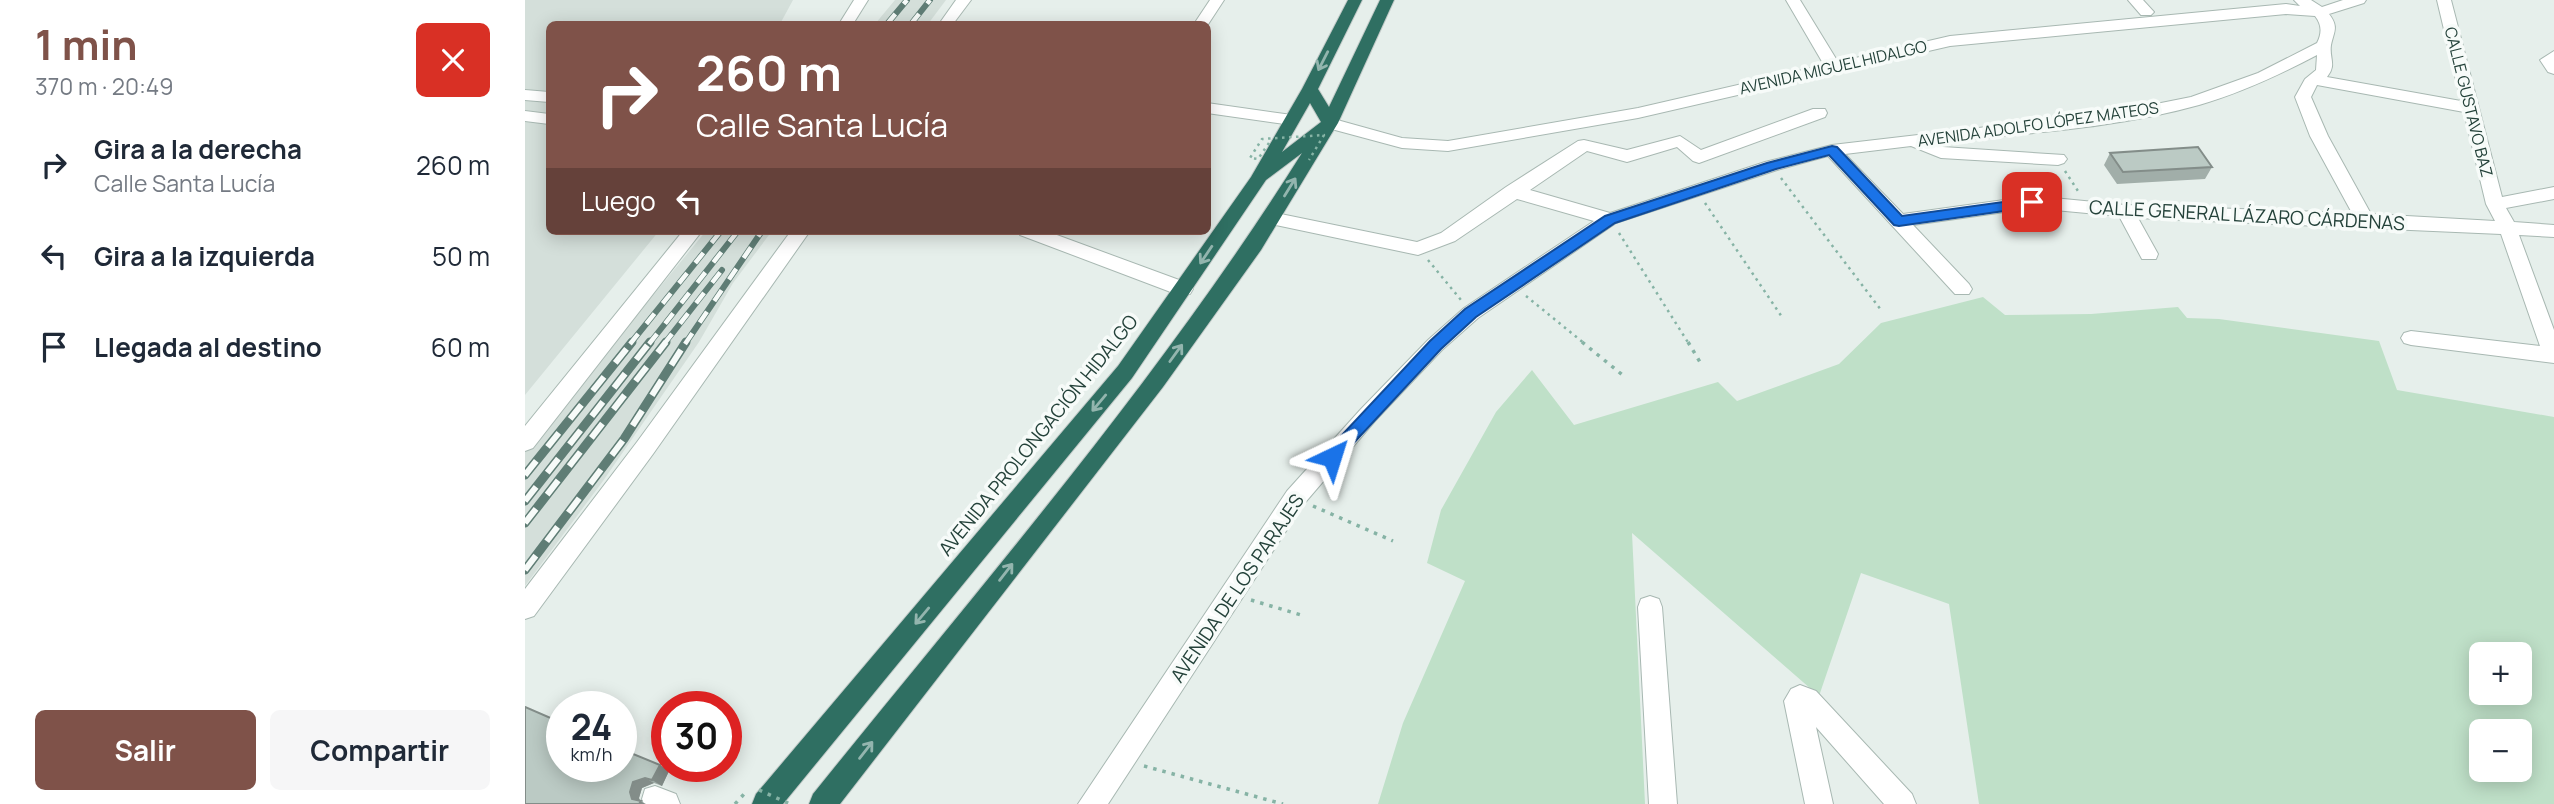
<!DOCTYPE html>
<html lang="es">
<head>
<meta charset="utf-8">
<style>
  :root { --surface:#fff; --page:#f6f6f7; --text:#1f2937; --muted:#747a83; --accent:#7f5249 }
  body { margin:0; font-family:Manrope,sans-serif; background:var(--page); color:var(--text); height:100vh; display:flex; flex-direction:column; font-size:26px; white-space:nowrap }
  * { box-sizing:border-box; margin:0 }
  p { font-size:23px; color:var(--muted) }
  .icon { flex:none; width:38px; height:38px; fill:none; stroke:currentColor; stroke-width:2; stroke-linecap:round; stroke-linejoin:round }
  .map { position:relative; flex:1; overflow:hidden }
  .side { display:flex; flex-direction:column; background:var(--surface); width:525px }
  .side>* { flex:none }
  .guide { position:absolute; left:21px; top:21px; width:665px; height:214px; border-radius:10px; box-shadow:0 4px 18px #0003; background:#7f5249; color:#fff; overflow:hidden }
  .buttons { position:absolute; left:1944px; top:642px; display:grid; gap:14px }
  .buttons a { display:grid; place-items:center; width:63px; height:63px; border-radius:10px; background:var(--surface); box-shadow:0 4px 18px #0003; font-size:35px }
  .speed { position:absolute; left:21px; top:691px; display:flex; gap:14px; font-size:35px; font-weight:700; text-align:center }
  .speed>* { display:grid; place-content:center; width:91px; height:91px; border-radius:50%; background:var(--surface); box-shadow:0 4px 18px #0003; line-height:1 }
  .speed small { font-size:18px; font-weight:400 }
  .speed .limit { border:10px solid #d22; background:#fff; color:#111 }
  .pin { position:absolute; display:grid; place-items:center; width:60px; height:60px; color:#fff; margin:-30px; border-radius:14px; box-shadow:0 4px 10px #0006 }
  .me { position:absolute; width:77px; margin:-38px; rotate:41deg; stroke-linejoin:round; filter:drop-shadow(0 0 5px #0008) }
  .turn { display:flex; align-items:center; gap:24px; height:147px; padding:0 35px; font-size:32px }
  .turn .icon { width:91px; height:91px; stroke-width:2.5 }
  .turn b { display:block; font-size:49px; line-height:60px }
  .then { display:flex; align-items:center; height:66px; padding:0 35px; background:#0003; gap:14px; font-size:26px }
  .round { display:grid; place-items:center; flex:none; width:74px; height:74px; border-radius:10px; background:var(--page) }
  .headline { display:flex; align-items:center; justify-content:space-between; height:119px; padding:0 35px }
  h1 { font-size:42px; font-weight:700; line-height:52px; color:var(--accent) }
  .button { display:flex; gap:14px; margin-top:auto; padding:14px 35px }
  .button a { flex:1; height:80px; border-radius:10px; background:var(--accent); color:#fff; font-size:28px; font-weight:700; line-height:80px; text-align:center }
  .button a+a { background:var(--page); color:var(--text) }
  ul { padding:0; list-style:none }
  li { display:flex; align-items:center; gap:21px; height:91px; padding:0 35px }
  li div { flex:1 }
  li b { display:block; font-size:26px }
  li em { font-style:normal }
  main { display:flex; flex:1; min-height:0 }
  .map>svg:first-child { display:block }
  .built { fill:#d4dfda }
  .green { fill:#bfe0c8; fill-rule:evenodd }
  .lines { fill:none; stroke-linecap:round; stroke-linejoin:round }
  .minor-casing { stroke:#a8b8b2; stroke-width:2 }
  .highway-casing { stroke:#c2cac8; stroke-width:2 }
  .path-far1 { stroke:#86b3a5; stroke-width:2.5; stroke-dasharray:2.5 4.5; stroke-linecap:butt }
  .path { stroke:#86b3a5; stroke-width:3.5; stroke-dasharray:3.5 6; stroke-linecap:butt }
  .minor { fill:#fff; fill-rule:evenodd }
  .highway { fill:#2f6f62; fill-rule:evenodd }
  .rail-far1-casing { stroke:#5f7d75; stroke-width:6 }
  .rail-casing { stroke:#5f7d75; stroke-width:9 }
  .rail-far1 { stroke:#f7fbf9; stroke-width:4.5; stroke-dasharray:13; stroke-linecap:butt }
  .rail { stroke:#f7fbf9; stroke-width:6; stroke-dasharray:18; stroke-linecap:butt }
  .path-bridge-far1 { stroke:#86b3a5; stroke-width:2.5; stroke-dasharray:2.5 4.5; stroke-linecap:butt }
  .path-bridge { stroke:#86b3a5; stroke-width:3.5; stroke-dasharray:3.5 6; stroke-linecap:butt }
  .wall { fill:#a1aea9 }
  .shaded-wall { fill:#838d89 }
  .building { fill:#bbcac4; stroke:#838d89; stroke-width:2 }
  .oneway { stroke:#93b5ae }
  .route { fill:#1a73e8; stroke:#114b97; stroke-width:2 }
  .labels { text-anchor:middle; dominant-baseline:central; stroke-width:7; stroke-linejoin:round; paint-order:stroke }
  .far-street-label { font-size:16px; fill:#24423a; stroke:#f7fbf9 }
  .street-label { font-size:19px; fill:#24423a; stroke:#f7fbf9 }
</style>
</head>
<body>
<main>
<section class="side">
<div class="headline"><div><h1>1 min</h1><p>370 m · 20:49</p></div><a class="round" style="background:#d93025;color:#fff"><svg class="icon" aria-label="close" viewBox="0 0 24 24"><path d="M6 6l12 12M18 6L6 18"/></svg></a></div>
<ul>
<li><svg class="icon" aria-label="right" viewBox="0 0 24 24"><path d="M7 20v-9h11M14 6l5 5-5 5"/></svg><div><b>Gira a la derecha</b><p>Calle Santa Lucía</p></div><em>260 m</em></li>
<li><svg class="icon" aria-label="left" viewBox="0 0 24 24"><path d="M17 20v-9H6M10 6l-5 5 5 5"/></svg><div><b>Gira a la izquierda</b></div><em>50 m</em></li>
<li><svg class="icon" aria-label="arrive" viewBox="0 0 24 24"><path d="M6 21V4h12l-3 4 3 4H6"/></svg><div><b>Llegada al destino</b></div><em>60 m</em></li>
</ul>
<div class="button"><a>Salir</a><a>Compartir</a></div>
</section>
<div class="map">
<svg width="2029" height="804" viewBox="0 0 2029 804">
  <rect width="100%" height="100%" fill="#e6efeb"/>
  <path class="built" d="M0 0H268L255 24H24V231H134L0 395Z
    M370 0H421L403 24H350Z
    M181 231H247L208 283 174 342 78 481 0 586V451Z"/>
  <path class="green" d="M1458 297 1480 315 1566 314 1653 307 1662 318 1694 319 1854 341 1872 390 2029 417V804H1454L1424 604 1336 573 1294 696 1107 533 1120 804H853L878 723 940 581 902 563 916 510 971 412 1007 370 1049 425 1193 382 1212 401 1314 364 1356 323ZM1956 654H1995V693H1956ZM1956 732H1995V770H1956Z"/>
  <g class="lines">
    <g class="minor-casing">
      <path id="minor" d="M329 0H343L328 24H314Z
        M431 0H446L428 24H414Z
        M685 0H699L682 26 669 24Z
        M1261 0H1275L1313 62 1425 36 1761 4 1775 6 1769 0H1786L1797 7 1818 0H1841L1839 3 1804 14C1814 27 1809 31 1806 45 1804 58 1812 65 1802 77L1936 101 1912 0H1926L1977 197 2029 187V199L1981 208 1989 222 2029 225V237L1994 235 2029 330V363L1886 345 1879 343 1876 338 1879 333 1886 331 2015 346 1976 234 1613 218 1633 254 1631 259H1617L1594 216 1508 208 1388 225 1444 284 1447 289 1444 294H1430L1303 156 1252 170 1091 223 953 318 917 350 850 421 778 505 583 804H553L762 491 836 409 903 340 939 308 1069 221 992 199 930 241 893 255 746 224 740 222 737 218 740 214 746 212 892 242 916 233 981 187 1053 141 1059 140 1102 150 1155 136 1176 150 1288 109H1300L1302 113 1300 117 1174 163 1168 161 1152 147 1102 162 1062 151 1005 190 1085 213 1240 162 1307 145 1591 112 1666 97 1733 73 1792 43C1797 33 1797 25 1790 16L1761 14 1425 46 1113 118 923 151 877 148 799 127 797 123 805 118 877 138 923 141 1113 108 1299 65ZM1792 55 1791 70 1780 79 1770 97 1785 136 1827 213 1600 205 1508 196 1378 214 1320 154 1386 146 1416 158 1533 165 1539 163 1542 159 1539 155 1418 147 1410 143C1497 133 1589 129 1674 105 1715 93 1754 75 1792 55ZM1792 85 1939 112 1961 204 1970 221 1846 214 1803 136 1786 97Z
        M1603 0H1618L1629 12 1626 15H1616Z
        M2029 51V74L2023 72 2015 60Z
        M0 90 24 92V102L0 100Z
        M682 103 767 115 775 120 767 125 682 113Z
        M0 111 24 114V124L0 121Z
        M158 231H177L8 448 0 451V426Z
        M266 231H285L128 454 9 616 0 619V589L112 442Z
        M493 231H521L665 284 668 289 665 294H651L495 235Z
        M1125 596 1134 599 1137 607 1152 804H1124L1113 607 1116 599Z
        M1275 685 1291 691 1387 794 1391 804H1359L1291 727 1308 804H1280L1259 701 1266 689Z
        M130 786 151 794 155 804H119L117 799 120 789Z"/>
    </g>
    <g class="highway-casing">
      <path id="highway" d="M823 0H837L793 89 804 107 855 0H869L813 123 736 250 638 387 315 804H284L288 794C456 585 634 381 777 153L741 180 607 378 258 804H227L231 794 593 366 726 177 777 89ZM785 103 796 122 757 152Z"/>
    </g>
    <path class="path-far1" d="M1540 171 1553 191
      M1256 178 1356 310
      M1180 203 1257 317
      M1094 233 1164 344
      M903 260 936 300
      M1001 296 1060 344"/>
    <path class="path" d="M1057 342 1100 377
      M1163 342 1175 362
      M788 506 868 541
      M726 600 776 615
      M619 766 758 804
      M210 804 220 793"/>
    <use href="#minor" class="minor"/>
    <use href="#highway" class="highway"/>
    <g class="rail-far1-casing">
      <path id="rail-far1" d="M362 24 382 0
        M386 24 405 0
        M105 344 196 231
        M124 344 213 231
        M139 344 197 270
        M160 344 237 231"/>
    </g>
    <g class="rail-casing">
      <path id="rail" d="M0 475 107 342
        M0 501 125 342
        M0 523 141 342
        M0 570 99 439 161 342"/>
    </g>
    <use href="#rail-far1" class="rail-far1"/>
    <use href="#rail" class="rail"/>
    <path class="path-bridge-far1" d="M744 143 733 159 725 158 737 139 799 135 784 160"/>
    <path class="path-bridge" d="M234 790 265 804"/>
  </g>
  <path class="wall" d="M1585 153 1687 167 1680 179 1592 184 1579 165Z
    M135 765 144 771 137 786 129 783 117 788 114 798 115 801 0 804Z"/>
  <path class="shaded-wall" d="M135 765 144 771 137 786 127 780Z
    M120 778 129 783 117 788 114 798 115 801 121 804H114L107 799 105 792 108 782Z"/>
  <path class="building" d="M1673 147 1687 167 1598 172 1585 153Z
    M0 707 37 723V766H96V749L135 765 127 780 120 778 108 782 105 792 107 799 116 801 114 804H0Z"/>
  <defs><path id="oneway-shaft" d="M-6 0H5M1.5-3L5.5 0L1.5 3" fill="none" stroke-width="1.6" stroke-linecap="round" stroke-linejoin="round" transform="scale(1.75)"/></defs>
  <g class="oneway">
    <use href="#oneway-shaft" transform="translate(798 61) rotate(117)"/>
    <use href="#oneway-shaft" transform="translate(765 187) rotate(-58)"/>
    <use href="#oneway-shaft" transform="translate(681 255) rotate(124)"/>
    <use href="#oneway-shaft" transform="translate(651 353) rotate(-54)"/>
    <use href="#oneway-shaft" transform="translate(574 403) rotate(130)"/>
    <use href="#oneway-shaft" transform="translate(481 572) rotate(-52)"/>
    <use href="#oneway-shaft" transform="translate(397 616) rotate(130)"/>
    <use href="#oneway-shaft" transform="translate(341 750) rotate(-52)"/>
  </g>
  <path class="route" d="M1307 146 1312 147 1377 216 1507 198 1514 202 1507 207 1374 226 1369 225 1304 155 1251 169 1090 223 951 317 916 349 812 461H801L798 457 801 452 905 341 940 309 1080 216 1242 163Z"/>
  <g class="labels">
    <g class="far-street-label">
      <text transform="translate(1308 67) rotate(-13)">AVENIDA MIGUEL HIDALGO</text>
      <text transform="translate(1944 102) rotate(76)">CALLE GUSTAVO BAZ</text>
      <text transform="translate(1513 124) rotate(-8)">AVENIDA ADOLFO LÓPEZ MATEOS</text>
    </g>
    <g class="street-label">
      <text transform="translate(1722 215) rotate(3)">CALLE GENERAL LÁZARO CÁRDENAS</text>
      <text transform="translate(513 435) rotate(-51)">AVENIDA PROLONGACIÓN HIDALGO</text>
      <text transform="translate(712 588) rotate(-56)">AVENIDA DE LOS PARAJES</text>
    </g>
  </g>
</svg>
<div class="buttons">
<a>+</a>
<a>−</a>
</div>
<div class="speed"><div>24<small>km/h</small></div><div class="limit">30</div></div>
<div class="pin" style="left:1507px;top:202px;background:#d93025"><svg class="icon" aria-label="arrive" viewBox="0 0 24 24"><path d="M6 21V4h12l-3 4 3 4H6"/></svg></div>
<svg class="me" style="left:807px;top:457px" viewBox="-20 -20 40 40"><path d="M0-17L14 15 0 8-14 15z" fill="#1a73e8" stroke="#fff" stroke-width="4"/></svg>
<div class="guide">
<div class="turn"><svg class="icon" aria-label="right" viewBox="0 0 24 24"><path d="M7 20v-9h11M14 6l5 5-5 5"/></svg><div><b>260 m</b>Calle Santa Lucía</div></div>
<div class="then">Luego<svg class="icon" aria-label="left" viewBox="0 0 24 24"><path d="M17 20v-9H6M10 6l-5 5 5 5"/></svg></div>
</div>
</div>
</main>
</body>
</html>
